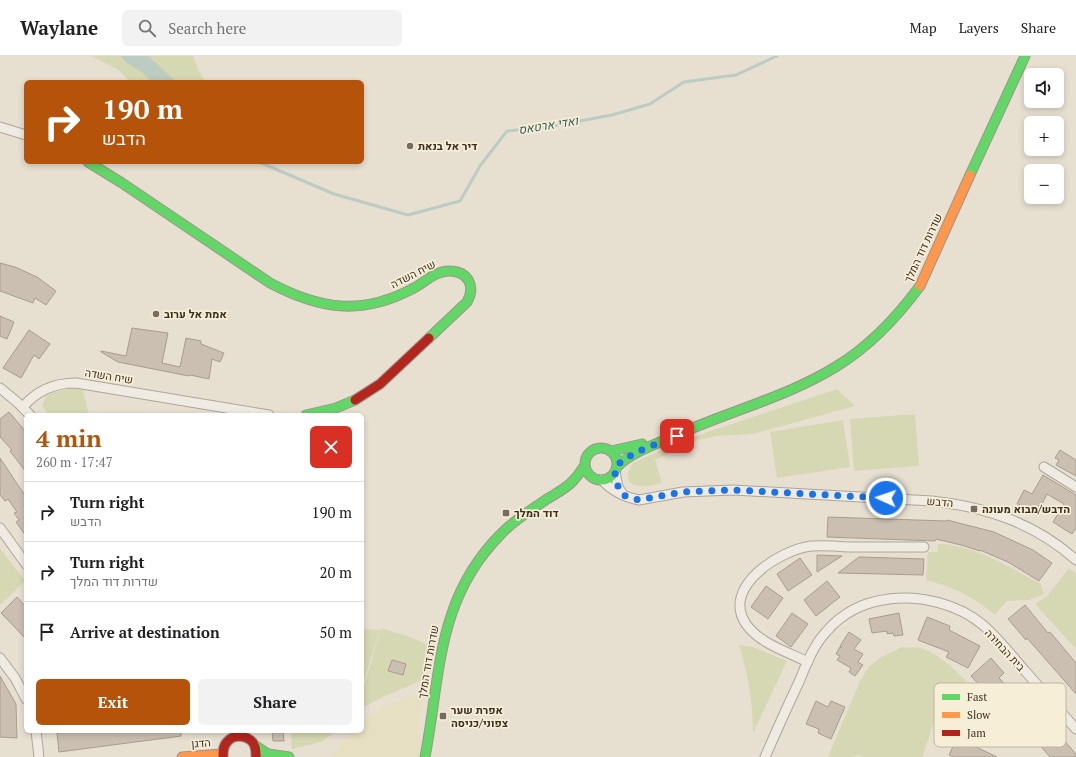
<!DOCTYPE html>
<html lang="en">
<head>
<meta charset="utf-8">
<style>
  :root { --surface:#fff; --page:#f2f2f2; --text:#202124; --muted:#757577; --line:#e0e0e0; --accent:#b45309 }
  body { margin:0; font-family:"PT Serif",Heebo,serif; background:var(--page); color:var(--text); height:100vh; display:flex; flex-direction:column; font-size:15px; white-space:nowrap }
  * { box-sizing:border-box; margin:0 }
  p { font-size:13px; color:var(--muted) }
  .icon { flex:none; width:22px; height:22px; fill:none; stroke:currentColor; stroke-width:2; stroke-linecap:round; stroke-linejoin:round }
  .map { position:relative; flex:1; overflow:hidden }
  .drawer { position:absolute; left:24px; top:357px; width:340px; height:320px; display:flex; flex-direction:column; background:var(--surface); border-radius:6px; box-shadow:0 2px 6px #0003 }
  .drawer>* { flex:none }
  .banner { position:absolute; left:24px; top:24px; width:340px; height:84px; border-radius:6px; box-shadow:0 2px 6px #0003; background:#b45309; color:#fff; overflow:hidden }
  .buttons { position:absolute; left:1024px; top:12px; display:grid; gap:8px }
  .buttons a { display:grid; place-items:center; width:40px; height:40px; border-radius:6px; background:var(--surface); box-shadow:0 2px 6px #0003; font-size:20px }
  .pin { position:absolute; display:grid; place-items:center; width:34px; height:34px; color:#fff; margin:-17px; border-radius:8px; box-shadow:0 2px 6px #0006 }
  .me { position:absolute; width:44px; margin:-22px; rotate:273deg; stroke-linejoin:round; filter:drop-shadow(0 0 3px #0008) }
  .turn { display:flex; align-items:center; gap:14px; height:84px; padding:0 12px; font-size:18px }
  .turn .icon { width:52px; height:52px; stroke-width:2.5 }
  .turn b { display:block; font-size:28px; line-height:34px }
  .round { display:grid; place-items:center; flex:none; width:42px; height:42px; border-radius:6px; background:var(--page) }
  .head { display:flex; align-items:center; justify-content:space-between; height:68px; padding:0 12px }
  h1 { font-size:24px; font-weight:700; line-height:30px; color:var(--accent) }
  .action { display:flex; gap:8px; margin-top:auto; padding:8px 12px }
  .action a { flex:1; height:46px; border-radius:6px; background:var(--accent); color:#fff; font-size:16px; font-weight:700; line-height:46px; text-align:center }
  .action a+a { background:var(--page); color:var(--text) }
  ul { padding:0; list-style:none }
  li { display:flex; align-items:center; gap:12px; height:60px; padding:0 12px; border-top:1px solid var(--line) }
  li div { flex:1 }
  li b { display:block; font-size:15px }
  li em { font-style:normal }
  header { display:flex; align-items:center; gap:24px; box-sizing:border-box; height:56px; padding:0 20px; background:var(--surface); border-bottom:1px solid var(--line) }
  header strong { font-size:19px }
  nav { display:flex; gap:22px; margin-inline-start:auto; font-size:14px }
  .search { width:280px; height:36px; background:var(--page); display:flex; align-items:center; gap:10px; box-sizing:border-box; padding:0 14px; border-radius:6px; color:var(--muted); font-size:15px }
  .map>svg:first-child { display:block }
  .farmland { fill:#e6dfc2 }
  .green { fill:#d6d7b3 }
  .water { fill:#bcccc2 }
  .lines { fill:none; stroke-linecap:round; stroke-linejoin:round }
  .stream { stroke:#bcccc2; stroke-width:3 }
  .building { fill:#cbbfb2; stroke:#a89c90 }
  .street-casing { stroke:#ada599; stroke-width:11 }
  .fast-casing { stroke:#9c958a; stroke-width:11 }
  .slow-casing { stroke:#9c958a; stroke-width:11 }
  .jam-casing { stroke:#9c958a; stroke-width:11 }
  .street { stroke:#efebe3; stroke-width:9 }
  .fast { stroke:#63d668; stroke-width:9 }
  .slow { stroke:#ff974d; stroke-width:9 }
  .jam { stroke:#b3261e; stroke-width:9 }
  .route { stroke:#1a73e8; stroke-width:7; stroke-dasharray:0 12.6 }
  .poi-dot { fill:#786c5e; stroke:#f7eed8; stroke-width:1.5 }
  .labels { text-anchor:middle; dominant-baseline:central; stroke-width:3.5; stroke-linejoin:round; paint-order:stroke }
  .poi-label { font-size:11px; font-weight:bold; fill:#3d2e20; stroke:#f7eed8; text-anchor:start }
  .street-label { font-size:11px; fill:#3d2e20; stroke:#f7eed8 }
  .water-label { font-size:12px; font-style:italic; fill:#2f5d5a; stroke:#f7eed8 }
  .key { fill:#f7eed8; stroke:#bfb4a1; stroke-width:1 }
  .key-label { font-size:11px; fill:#3d2e20 }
</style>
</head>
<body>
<header>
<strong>Waylane</strong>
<div class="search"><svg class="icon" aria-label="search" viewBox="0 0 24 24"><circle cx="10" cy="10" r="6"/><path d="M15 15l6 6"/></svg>Search here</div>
<nav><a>Map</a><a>Layers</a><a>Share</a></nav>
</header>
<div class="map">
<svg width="1076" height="701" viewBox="0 0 1076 701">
  <rect width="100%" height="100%" fill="#e7e0d1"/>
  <path class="farmland" d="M423 638 419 663 420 701H331L353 675H362V665L389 648Z"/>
  <path class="green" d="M91 0H193L199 15 206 26H131L117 13Z
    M82 331 89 359H49L42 350 46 340 55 336Z
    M837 333 855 350 753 378 716 380 691 386 655 404 662 427C650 430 640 433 629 426L628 416 633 407 684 384Z
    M915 358 919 410 854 415 850 363Z
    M843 364 850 411 777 422 770 376Z
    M938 488C975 489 1009 511 1041 528L1044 538 1029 544 1007 545 995 559C973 540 953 531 926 524L928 496H938Z
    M0 492 25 525 0 549Z
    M1069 512 1076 518V593L1035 548 1047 540Z
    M381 572 410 581 429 589 425 623 383 641 362 652V637Z
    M362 573 380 574 362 631Z
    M739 589 753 591 787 605 753 677C753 645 748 619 739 589Z
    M902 591C908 592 916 591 921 592 945 600 963 623 981 640L946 631 922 701H862L859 699 853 701H828L860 625 868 612 881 601Z
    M291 675H336L321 686 292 693Z"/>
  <path class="water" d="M121 0H148L176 26H151C144 13 128 12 121 0Z"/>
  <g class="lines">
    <path class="stream" d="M259 106 334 138 408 159 460 145 480 110 507 75 553 70 612 59 650 48 684 26 736 19 777 0"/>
  </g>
  <path class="building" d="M0 207 15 211 37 221 56 235 46 249 35 242 33 247 0 235Z
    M0 260 14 266 7 283 0 280Z
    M132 272 168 277 162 307 180 311 186 282 201 285V288L224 297 220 306 212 303 209 323 190 319 189 320 118 306 101 296V295L126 300Z
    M29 274 50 288 39 303 34 299 21 322 3 312Z
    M9 356 26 376V416L10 395 12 394 0 381V363Z
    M1060 394 1076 404V420L1056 409 1059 404 1055 402Z
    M0 402 26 441V480L16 466 19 464 14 457 17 456 8 443 5 445 0 439Z
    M1043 419 1076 439V472L1072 478 1053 466 1064 448 1047 438 1037 458 1017 448 1024 434 1032 438Z
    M828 461 946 465 947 464 994 476 1033 494 1052 507 1039 525 1008 506 980 494V495L961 489 936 483 935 485 827 481Z
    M817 499 842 500 817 516Z
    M859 501 924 503 923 519 838 517Z
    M800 502 812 519 788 535 777 518Z
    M827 525 840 541 816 560 804 544Z
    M766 530 783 542 768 563 751 551Z
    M17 541 26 551V583L1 557Z
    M1025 549 1048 577 1050 576 1076 607V638L1027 582 1026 584 1008 563Z
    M792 557 808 568 791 591 776 580Z
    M899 557 903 579 894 580 893 577 887 578V575L872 577 869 563Z
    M927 561 950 570 949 574 980 590 968 612 946 601 949 596 918 584Z
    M849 576 861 584 854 593 863 598 858 606 863 609 855 620 849 616 851 612 837 604 840 600 836 598 840 591 842 592 840 590Z
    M991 602 1004 617 999 622 1004 627 996 634 990 628 983 633 971 620Z
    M392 604 406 608 403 619 388 615Z
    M0 620 16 648 17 682 0 681Z
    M816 645 828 651 831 645 845 651 831 683 818 677 819 673 806 668Z
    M1054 673 1076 698V701H1050L1038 687Z
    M74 675H181V680L59 696 57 677Z
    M272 675H283L284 685H273Z
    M957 682 997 701H954L949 699Z"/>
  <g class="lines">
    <g class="street-casing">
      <path id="street" d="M0 71 26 79
        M0 332 17 346 30 359
        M23 351C37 334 54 327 76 327L269 359
        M1044 411 1076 431
        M615 416 618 431 623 439
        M602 424C612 435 624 441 639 444L683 436 733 434 932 445C986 451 1035 467 1076 504
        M0 472 26 508
        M0 602 15 622 26 643
        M808 606C788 596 760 588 746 568 721 531 780 494 811 490 823 489 836 490 848 491 873 491 899 491 924 491
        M36 675 39 701
        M765 701C776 676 787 651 799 626 806 609 813 590 826 576 842 557 864 546 889 543 921 539 958 548 983 569 999 583 1012 600 1026 616 1043 635 1059 654 1076 673"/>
    </g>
    <g class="fast-casing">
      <path id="fast" d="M88 106 122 127 270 227C319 253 361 260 412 233 424 227 435 215 449 215 468 215 476 230 467 246L429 282
        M970 119 1025 0
        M306 359 336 352 355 344
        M585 408a16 16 0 1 1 32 0a16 16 0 1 1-32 0Z
        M611 395 642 388
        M617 411C630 396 662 386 681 377 733 354 789 340 837 310 870 290 897 261 920 230
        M256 690 268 698 289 701
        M425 701C441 618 436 543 501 478 514 464 531 454 547 443 555 438 565 433 572 426 577 421 581 415 585 409"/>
    </g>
    <g class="slow-casing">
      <path id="slow" d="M920 230 970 119
        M182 701 222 698"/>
    </g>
    <g class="jam-casing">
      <path id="jam" d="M355 344 380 328 429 282
        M223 701C223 696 223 690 227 686 235 676 252 680 255 691 256 694 256 698 256 701"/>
    </g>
    <use href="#street" class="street"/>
    <use href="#fast" class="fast"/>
    <use href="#slow" class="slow"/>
    <use href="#jam" class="jam"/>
  </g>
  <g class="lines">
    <path class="route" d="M677 380C664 385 624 399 617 410 612 419 618 432 623 439L639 444 683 436 733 434 886 442"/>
  </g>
  <g class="poi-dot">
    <circle cx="410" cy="90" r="4"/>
    <circle cx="156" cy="258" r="4"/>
    <rect x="970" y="449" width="8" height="8" rx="2"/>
    <rect x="502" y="453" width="8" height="8" rx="2"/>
    <rect x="439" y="656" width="8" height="8" rx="2"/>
  </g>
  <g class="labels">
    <g class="poi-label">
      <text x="418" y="90">דיר אל בנאת</text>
      <text x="164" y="258">אמת אל ערוב</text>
      <text x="982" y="453">הדבש/מבוא מעונה</text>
      <text x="514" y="457">דוד המלך</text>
      <text x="451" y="654">אפרת שער<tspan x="451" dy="13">צפוני/כניסה</tspan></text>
    </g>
    <g class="street-label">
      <text transform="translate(923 192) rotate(-65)">שדרות דוד המלך</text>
      <text transform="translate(413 218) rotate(-27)">שיח השדה</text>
      <text transform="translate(109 320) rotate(9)">שיח השדה</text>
      <text transform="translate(940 446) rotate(5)">הדבש</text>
      <text transform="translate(1005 594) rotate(47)">בית הבחירה</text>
      <text transform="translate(428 606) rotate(-80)">שדרות דוד המלך</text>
      <text transform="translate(201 687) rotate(-4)">הדגן</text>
    </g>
    <g class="water-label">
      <text transform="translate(548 69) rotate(-9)">ואדי ארטאס</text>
    </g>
  </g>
  <rect x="934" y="627" width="132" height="64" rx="6" class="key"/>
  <rect x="942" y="638" width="18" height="6" fill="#63d668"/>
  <rect x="942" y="656" width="18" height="6" fill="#ff974d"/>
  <rect x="942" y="674" width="18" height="6" fill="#b3261e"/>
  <g class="key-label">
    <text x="967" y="645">Fast</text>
    <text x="967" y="663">Slow</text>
    <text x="967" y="681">Jam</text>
  </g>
</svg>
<div class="buttons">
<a><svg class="icon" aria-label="sound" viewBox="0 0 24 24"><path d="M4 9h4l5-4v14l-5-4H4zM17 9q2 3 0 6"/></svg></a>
<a>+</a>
<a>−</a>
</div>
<div class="pin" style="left:677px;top:380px;background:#d93025"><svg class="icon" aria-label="arrive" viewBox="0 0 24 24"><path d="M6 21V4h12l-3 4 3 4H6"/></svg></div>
<svg class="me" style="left:886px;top:442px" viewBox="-20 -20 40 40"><circle r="17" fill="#1a73e8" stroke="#fff" stroke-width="3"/><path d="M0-11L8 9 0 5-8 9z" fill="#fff"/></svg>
<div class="banner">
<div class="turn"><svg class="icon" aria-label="right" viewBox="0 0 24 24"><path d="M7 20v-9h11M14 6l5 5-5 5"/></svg><div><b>190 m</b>הדבש</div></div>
</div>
<section class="drawer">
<div class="head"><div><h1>4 min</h1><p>260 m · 17:47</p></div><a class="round" style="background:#d93025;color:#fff"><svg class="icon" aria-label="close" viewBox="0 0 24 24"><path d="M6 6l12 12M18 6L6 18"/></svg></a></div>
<ul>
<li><svg class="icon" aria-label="right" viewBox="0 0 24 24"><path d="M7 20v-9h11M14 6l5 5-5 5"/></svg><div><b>Turn right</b><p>הדבש</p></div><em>190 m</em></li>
<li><svg class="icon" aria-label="right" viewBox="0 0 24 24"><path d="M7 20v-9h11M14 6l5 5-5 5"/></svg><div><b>Turn right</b><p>שדרות דוד המלך</p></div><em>20 m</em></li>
<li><svg class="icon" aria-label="arrive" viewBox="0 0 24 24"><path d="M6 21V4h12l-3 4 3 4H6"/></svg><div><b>Arrive at destination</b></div><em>50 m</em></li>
</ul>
<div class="action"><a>Exit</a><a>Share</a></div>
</section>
</div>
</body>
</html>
